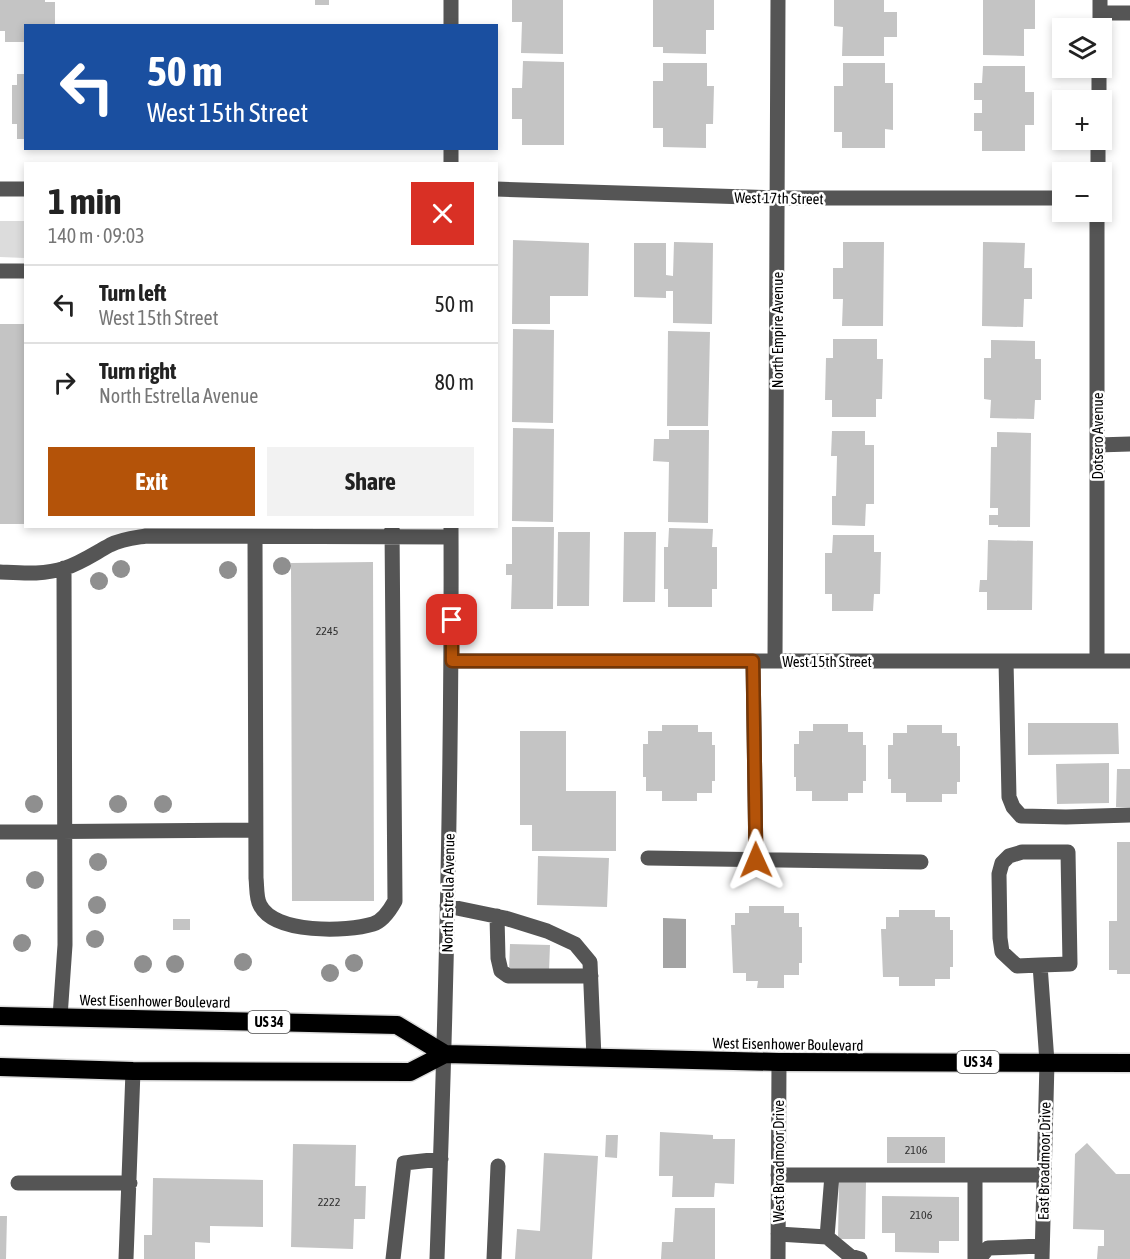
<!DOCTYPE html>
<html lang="en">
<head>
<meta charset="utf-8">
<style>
  :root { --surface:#fff; --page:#f2f2f2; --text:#222; --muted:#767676; --line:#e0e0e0; --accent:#b45309 }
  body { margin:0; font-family:"Asap Condensed",sans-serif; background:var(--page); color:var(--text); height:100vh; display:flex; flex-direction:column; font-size:22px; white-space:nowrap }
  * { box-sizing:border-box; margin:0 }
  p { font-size:20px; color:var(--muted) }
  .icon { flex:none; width:33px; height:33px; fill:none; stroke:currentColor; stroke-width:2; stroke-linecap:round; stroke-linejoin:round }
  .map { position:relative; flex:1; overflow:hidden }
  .details { position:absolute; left:24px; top:162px; width:474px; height:366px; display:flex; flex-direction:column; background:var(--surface); border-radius:0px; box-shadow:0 3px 9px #0003 }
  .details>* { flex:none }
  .top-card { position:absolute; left:24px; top:24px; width:474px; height:126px; border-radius:0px; box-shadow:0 3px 9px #0003; background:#1a4fa0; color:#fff; overflow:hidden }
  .tools { position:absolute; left:1052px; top:18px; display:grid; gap:12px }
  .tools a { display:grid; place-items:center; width:60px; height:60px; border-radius:0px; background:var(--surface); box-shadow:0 3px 9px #0003; font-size:30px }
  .pin { position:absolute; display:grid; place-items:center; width:51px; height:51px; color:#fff; margin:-26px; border-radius:12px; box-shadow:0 3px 9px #0006 }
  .me { position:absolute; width:66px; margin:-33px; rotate:359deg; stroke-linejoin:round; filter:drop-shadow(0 0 4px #0008) }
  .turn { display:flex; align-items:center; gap:21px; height:126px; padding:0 24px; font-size:27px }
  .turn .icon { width:78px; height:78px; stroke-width:2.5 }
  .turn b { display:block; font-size:42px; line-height:51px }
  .round { display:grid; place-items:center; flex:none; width:63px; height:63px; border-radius:0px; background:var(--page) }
  .headline { display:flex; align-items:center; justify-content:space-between; height:102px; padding:0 24px }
  h1 { font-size:36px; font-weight:700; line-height:45px }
  .action { display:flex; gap:12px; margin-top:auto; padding:12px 24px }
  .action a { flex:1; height:69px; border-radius:0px; background:var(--accent); color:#fff; font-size:24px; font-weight:700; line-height:69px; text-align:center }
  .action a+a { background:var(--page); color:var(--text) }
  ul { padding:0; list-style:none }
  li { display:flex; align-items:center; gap:18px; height:78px; padding:0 24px; border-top:2px solid var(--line) }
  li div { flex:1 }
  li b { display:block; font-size:22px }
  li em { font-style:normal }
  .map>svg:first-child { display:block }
  .green { fill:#dcdcdc }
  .water { fill:#a3a3a3 }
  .building { fill:#c4c4c4 }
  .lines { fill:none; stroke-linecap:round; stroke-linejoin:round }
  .highway-casing { stroke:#dbdbdb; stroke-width:21 }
  .minor { stroke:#555; stroke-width:15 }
  .highway { stroke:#000; stroke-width:18 }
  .tree { fill:#8f8f8f }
  .route-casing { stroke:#753606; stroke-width:15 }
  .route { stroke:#b45309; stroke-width:10 }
  .labels { text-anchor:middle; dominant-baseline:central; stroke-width:5; stroke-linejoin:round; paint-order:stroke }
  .number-label { font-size:12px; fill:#313131 }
  .shield { fill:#fff; stroke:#4c4c4c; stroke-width:1.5 }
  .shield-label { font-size:14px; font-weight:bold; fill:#000 }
  .street-label { font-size:15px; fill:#000; stroke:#fff }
</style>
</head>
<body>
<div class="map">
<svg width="1130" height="1259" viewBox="0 0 1130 1259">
  <rect width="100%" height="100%" fill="#fff"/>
  <path class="green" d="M0 221H25V258L0 257Z"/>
  <path class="water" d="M663 918 686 919V968H663Z"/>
  <path class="building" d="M0 0H45V2H55V26H26V42H5V31H0Z
    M315 0H329V5H315Z
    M512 0H563V54L521 53 522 22H512Z
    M653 0H714V30H706V54L663 53V47H653Z
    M834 0H884V12H897V37H884V56H842L843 27 834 26Z
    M983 0H1035V29H1024V56L983 55Z
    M523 61 564 62V145H522V119H512V88H522Z
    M663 63H707V86H714L713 124H706V148L663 147V128H653V81H663Z
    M843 63H885V83H893V130L885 129V148H842V132H834V86H843Z
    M983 66H1025V92H1034V125H1025V151H982V131H974V113H982V100H974V83H982Z
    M17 74H26V139H17V124H12V85H17Z
    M513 240 589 243 588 296H550V324H512Z
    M674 242 713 243 712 324 673 323V291H666V298L634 297V243H666V275L673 276Z
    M843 242H884L883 326H842L843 299H833V268H843Z
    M983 242 1025 243 1024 268H1032V299H1024L1023 327 982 326Z
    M0 324H26V524H0Z
    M513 329 554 330 553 423 512 422Z
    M668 331 710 332 708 426H667Z
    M833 339H877V359H883L882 399H876V417H832V400H825L826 358H833Z
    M991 340 1035 341V359H1041V400H1035L1034 419 990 418 991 400 984 399V358H991Z
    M513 428 554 429 553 522 512 521Z
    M669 430H709L708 523 668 522 669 462 653 461 654 439H669Z
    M832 431H865V445H874V504H866L865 526 832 525V496H836L837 456H831Z
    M997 432 1031 433 1030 527H998V525H989V515H998V508H990L991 447H997Z
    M512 527H554L553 609H511L512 575H506V564H512Z
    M669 528 713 529 712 547H717V589H712V607H668V589H664V547H668Z
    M558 532H590L589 606H557Z
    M624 532H656L655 602H623Z
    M833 535H874V552H881L880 594H874L873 611H832V594H825V553H832Z
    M988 540 1033 541 1032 610H987V592H979L980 580H987Z
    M373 562 374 901H292L291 563Z
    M1028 723H1118L1119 754 1028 755Z
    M813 724H848V732H863V745H866V781H863V793H848V801H812V791H796V777H794V744H799V731H813Z
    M662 725H698V732H712V745H715V781H712V793H697V801H662V791H646V777H643V744H648V731H662Z
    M907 725H942V733H957V746H960V782H957V794H942V802H906V793H891V779H888V745H893V733H907Z
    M520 731H566V791H616V851H532V825H520Z
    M1109 763V803L1057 804 1056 764Z
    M1117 769H1130V807H1116Z
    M1117 842H1130V974H1117V970H1109V921H1117Z
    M538 856 609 858 607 907 537 905Z
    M749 906H784V913H799V927H802V963H799V975H784V988H757L758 981H746V973H733L731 925H735V913H749Z
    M899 910H935V917H950V930H953V967H950V979H935V986H899V977H883L881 929H886V917H899Z
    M173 919H190V930H173Z
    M510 944 550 945 549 971 509 970Z
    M660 1132 713 1135V1139H735L734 1184 715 1183 714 1197H672L673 1176H659Z
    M606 1135H618L617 1158 605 1157Z
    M887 1137H945V1163H887Z
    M1087 1143 1116 1174H1130V1259H1097L1098 1246H1104V1230L1073 1229 1075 1154Z
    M293 1144 356 1145 355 1186H366L365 1219H354L353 1249 291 1247Z
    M544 1153 598 1156 592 1259H515L517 1229 540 1231Z
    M153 1178 263 1180V1227L210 1226V1243L195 1242V1259H144V1235H152Z
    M839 1181 866 1182 865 1239H838Z
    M882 1196 959 1197V1241H939V1253L895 1252V1233H882Z
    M675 1208H715V1259H661L662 1242H673Z
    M0 1216H7L6 1259H0Z"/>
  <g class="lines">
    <g class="highway-casing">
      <path id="highway" d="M0 1016 397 1025 445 1054
        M0 1067 133 1071 410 1072 445 1054 779 1062 1130 1063"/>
    </g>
    <path class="minor" d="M1100 13H1130
      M451 26V0
      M1100 28V0
      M1099 100V68
      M451 164V148
      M1098 172V140
      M0 189H26
      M496 189 778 198H1062
      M0 271H26
      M1097 445 1130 444
      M255 537 256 878C257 886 256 898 260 905 274 934 347 932 373 924 383 921 390 910 395 901L392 526
      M0 572C22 573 44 575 65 568 81 563 95 553 110 545 122 539 134 538 146 536L451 537
      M452 661H1130
      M753 661 756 860
      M775 661 778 0
      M1006 661 1009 797 1013 807 1021 816 1066 817 1130 815
      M1097 661V212
      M0 832 255 830
      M648 858 921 862
      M447 906 505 918 547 931 575 944 590 962 594 1058
      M497 916 498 958 501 971 508 976H591
      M1040 965 1017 966 1002 952 1000 938 999 874 1002 863 1009 856 1022 852H1068L1070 964 1040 965 1047 1062 1042 1259
      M60 1017 65 945 64 568
      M778 1175H1044
      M975 1175V1259
      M18 1183H130
      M778 1234 827 1237 850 1256 860 1259
      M827 1237 832 1175
      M126 1259 133 1071
      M393 1259 404 1163 441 1159
      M437 1259C446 1015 452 771 451 526
      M494 1259 498 1166
      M778 1259 779 1062
      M979 1259 988 1248 1042 1246"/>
    <use href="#highway" class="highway"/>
  </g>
  <g class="tree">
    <circle cx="282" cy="566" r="9"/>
    <circle cx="121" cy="569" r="9"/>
    <circle cx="228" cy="570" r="9"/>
    <circle cx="99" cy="581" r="9"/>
    <circle cx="34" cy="804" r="9"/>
    <circle cx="118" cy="804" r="9"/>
    <circle cx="163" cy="804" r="9"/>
    <circle cx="98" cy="862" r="9"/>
    <circle cx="35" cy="880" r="9"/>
    <circle cx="97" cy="905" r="9"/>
    <circle cx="95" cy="939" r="9"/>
    <circle cx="22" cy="943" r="9"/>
    <circle cx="243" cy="962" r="9"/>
    <circle cx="354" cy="963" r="9"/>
    <circle cx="143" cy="964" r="9"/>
    <circle cx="175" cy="964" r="9"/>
    <circle cx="330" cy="973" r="9"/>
  </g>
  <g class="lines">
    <g class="route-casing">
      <path id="route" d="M452 620V661H753L756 860"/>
    </g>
    <use href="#route" class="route"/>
  </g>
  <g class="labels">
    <g class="number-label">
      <text x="327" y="631">2245</text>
      <text x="916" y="1150">2106</text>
      <text x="329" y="1202">2222</text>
      <text x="921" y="1215">2106</text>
    </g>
    <g class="shield">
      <rect x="248" y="1011" width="42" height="22" rx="4.5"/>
      <rect x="957" y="1051" width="42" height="22" rx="4.5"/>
    </g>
    <g class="shield-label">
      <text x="269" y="1022">US 34</text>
      <text x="978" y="1062">US 34</text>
    </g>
    <g class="street-label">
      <text transform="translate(779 198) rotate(1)">West 17th Street</text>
      <text transform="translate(777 330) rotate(-90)">North Empire Avenue</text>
      <text transform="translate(1097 436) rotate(-90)">Dotsero Avenue</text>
      <text x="827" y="661">West 15th Street</text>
      <text transform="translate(448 893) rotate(-89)">North Estrella Avenue</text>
      <text transform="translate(155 1001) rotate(1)">West Eisenhower Boulevard</text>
      <text transform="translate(788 1044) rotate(1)">West Eisenhower Boulevard</text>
      <text transform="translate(778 1161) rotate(-90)">West Broadmoor Drive</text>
      <text transform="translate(1044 1161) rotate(-89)">East Broadmoor Drive</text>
    </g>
  </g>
</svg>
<div class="tools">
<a><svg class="icon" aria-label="layers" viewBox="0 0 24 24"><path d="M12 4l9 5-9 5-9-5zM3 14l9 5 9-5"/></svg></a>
<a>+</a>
<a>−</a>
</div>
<div class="pin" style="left:452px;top:620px;background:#d93025"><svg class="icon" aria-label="arrive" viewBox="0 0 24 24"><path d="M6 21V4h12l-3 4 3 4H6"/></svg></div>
<svg class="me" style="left:756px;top:860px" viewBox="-20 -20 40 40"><path d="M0-17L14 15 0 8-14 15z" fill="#b45309" stroke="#fff" stroke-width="4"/></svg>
<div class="top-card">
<div class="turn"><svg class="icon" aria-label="left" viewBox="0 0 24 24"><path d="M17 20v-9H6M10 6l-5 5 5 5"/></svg><div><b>50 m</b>West 15th Street</div></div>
</div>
<section class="details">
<div class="headline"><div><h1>1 min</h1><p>140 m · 09:03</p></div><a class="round" style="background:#d93025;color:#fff"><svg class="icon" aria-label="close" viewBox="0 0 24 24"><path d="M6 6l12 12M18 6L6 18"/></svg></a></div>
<ul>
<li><svg class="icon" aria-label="left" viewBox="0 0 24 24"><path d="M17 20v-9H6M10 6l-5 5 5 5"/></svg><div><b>Turn left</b><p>West 15th Street</p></div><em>50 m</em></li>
<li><svg class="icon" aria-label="right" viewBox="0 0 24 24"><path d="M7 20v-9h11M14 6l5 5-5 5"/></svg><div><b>Turn right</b><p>North Estrella Avenue</p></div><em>80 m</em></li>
</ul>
<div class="action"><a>Exit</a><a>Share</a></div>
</section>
</div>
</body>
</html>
